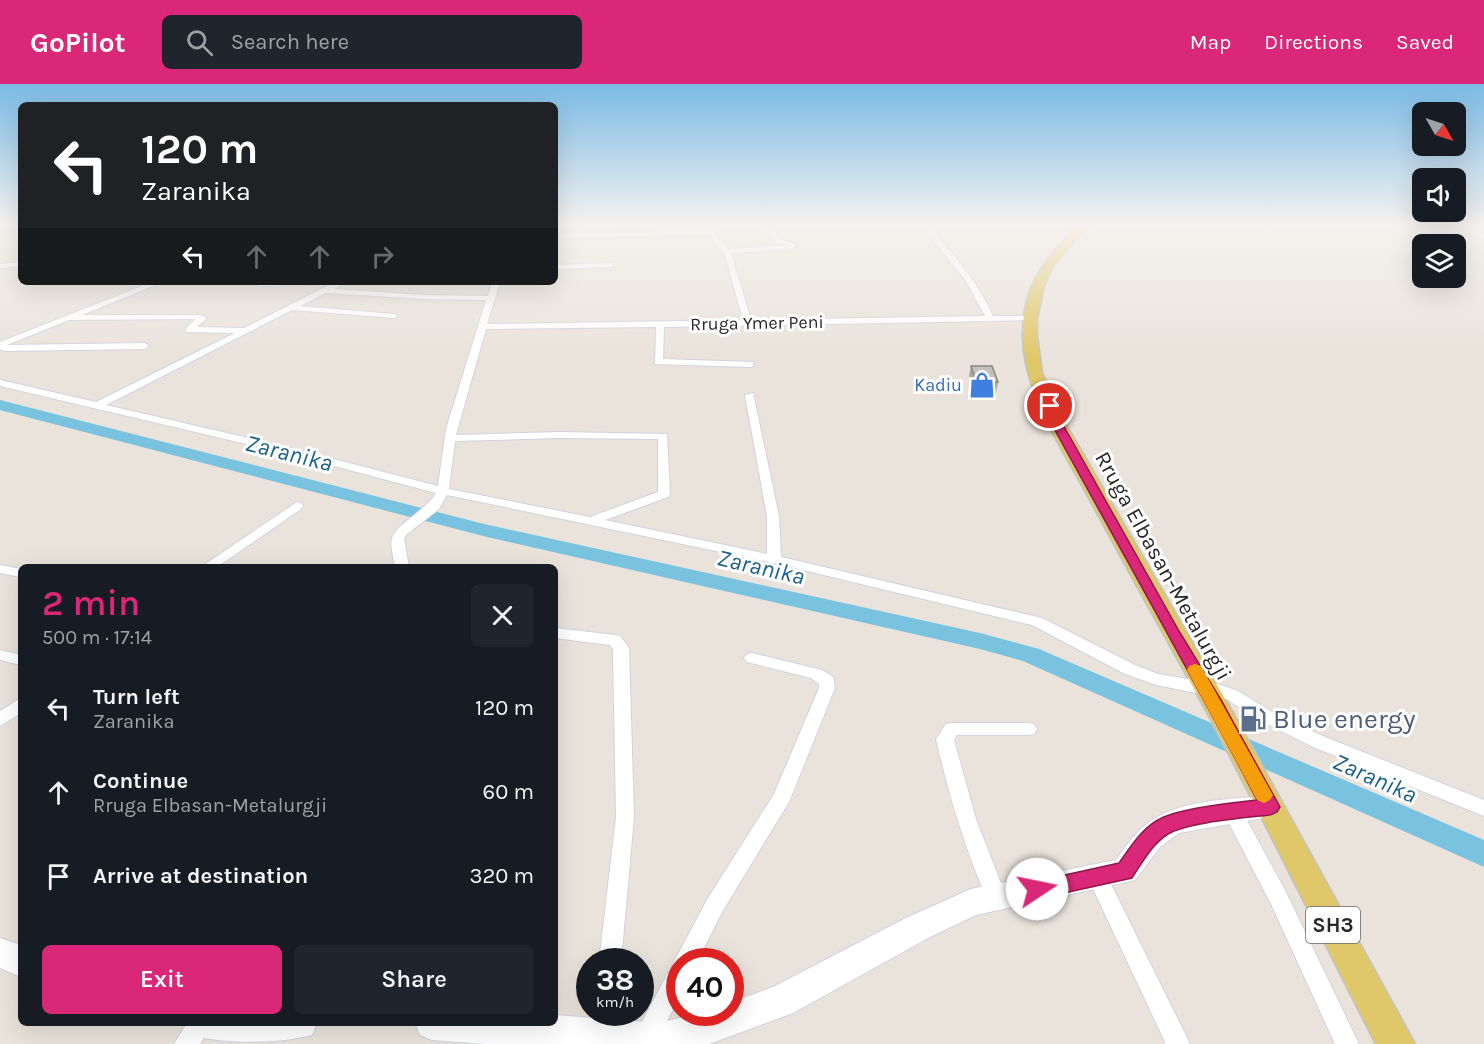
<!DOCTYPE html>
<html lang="en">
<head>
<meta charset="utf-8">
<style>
  :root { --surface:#171b24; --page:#20242c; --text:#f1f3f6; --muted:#9ea1a6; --accent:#db2777 }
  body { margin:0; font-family:Karla,sans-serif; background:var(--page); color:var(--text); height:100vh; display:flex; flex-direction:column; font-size:22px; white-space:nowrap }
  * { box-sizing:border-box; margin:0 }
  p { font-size:20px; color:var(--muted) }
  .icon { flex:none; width:33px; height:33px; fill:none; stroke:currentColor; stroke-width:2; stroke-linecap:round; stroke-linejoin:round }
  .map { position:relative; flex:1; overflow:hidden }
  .sheet { position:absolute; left:18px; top:480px; width:540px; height:462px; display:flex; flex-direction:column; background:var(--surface); border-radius:9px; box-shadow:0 6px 24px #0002 }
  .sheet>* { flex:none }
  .guide { position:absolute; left:18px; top:18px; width:540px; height:183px; border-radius:9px; box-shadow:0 6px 24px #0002; background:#202124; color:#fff; overflow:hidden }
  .needle { width:39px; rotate:129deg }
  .controls { position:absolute; left:1412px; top:18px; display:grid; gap:12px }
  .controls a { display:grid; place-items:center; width:54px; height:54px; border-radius:9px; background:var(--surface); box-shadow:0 6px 24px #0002; font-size:30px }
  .speed { position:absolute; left:576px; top:864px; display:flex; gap:12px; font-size:30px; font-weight:700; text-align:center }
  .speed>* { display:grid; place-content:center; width:78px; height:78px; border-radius:50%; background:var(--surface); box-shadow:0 6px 24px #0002; line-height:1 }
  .speed small { font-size:15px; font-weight:400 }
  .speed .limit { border:9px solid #d22; background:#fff; color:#111 }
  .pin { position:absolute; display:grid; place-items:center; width:51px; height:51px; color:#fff; margin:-26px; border:3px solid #fff; border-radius:50%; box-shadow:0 2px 6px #0007 }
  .me { position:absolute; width:66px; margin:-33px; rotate:79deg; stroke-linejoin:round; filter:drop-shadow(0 0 4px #0008) }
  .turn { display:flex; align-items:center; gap:21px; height:126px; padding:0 24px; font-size:27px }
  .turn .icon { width:78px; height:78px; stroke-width:2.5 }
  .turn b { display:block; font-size:42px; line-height:51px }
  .lanes { display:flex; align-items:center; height:57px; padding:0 24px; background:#0003; justify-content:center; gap:30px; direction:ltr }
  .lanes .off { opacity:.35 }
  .round { display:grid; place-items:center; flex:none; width:63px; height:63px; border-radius:9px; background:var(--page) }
  .head { display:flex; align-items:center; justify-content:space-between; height:102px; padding:0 24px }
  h1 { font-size:36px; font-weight:600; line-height:45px; color:var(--accent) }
  .cta { display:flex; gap:12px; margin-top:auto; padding:12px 24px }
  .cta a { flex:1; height:69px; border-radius:9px; background:var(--accent); color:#fff; font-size:24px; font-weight:600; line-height:69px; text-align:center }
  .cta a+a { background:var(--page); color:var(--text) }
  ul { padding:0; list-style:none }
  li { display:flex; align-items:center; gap:18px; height:84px; padding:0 24px }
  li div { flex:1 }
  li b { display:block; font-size:22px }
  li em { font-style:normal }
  header { display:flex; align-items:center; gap:36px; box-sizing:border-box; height:84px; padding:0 30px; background:var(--accent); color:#fff }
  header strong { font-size:28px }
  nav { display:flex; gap:33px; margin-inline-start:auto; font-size:21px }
  .search { width:420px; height:54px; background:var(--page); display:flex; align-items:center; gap:15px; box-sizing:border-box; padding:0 21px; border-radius:9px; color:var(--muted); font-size:22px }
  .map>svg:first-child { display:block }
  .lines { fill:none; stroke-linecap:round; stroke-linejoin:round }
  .river { fill:#79c3e0; fill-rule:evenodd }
  .street-casing { stroke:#d1d3e0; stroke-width:2 }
  .secondary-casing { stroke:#d1d3e0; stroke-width:2 }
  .primary-casing { stroke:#c3c3c3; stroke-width:3 }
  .street { fill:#fff; fill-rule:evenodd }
  .secondary { fill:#fff; fill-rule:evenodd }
  .primary { fill:#e0c769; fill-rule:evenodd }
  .wall { fill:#a9a5a1 }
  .building { fill:#c4c0bb; stroke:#898683; stroke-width:1.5 }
  .route { fill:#db2777; stroke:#8e194d; stroke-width:1.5 }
  .slow { fill:#f59e0b }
  .labels { text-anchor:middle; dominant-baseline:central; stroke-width:6; stroke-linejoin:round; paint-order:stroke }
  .far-street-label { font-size:18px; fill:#282828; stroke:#fff }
  .far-shop-label { font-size:18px; fill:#366cbe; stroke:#fff; text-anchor:end }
  .shield { fill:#fff; stroke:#686868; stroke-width:1.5 }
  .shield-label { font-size:21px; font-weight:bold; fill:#282828 }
  .street-label { font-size:22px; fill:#282828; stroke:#fff }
  .water-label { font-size:24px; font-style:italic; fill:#1b6189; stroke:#fff }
  .near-service-label { font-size:27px; fill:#4e5e75; stroke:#fff; text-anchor:start }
</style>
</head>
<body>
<header>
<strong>GoPilot</strong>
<div class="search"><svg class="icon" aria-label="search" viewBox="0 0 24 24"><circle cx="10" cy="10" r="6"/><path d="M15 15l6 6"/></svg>Search here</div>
<nav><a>Map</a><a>Directions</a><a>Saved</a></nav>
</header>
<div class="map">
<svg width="1484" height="960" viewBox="0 0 1484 960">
  <rect width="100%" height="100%" fill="#e9e3db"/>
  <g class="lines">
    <path class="river" d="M0 316 484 440 980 549 1039 565 1484 756V783L1023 577 980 565 483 452 0 326Z"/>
    <g class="street-casing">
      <path id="street" d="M767 139H773L778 155 797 161 793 165 731 169 751 236 985 232 966 197 919 139H926C951 168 977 196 993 232H1031L1035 234 1031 236 990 237 664 243 663 275 753 278V282L750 283 655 280 656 243 486 245 456 351 558 348 667 350 670 410 668 413 605 436 767 470V432L745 311 753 309 779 432 781 473 1042 534 1135 581 1158 590 1218 600 1238 607 1277 631 1325 653 1484 716V732L1313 663 1265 639 1226 615 1156 601 1123 589 1032 541 774 479 447 411 439 425 407 450 404 455 409 483H395C394 475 390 462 392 454 396 440 426 427 436 409L289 370 0 302V296L96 318 235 249 186 248V244L196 235 69 236 7 261 145 259 149 262 145 265 4 267 0 265V258L152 198H163L82 231H201L207 234 197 243 244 244 331 200 259 202 255 200 258 198H346L334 205 424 211 488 212 492 198H500L487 240 743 236 724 168 714 159 711 150 555 154V150L711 146 716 148 719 157 729 165 788 161 773 157ZM326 209 424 215 486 216 446 345 438 402 291 364 106 321 292 226 394 234 398 232 394 230 300 222ZM558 354 658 355V408L590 433 449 405 455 357Z
        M1452 139H1460L1484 151V155Z
        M21 178V182L0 184V180Z
        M613 179V183H610L555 185V181Z
        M297 418 301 419 303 422 301 425 217 483H201Z
        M0 481 21 485V493L0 489Z
        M555 544 615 551 620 552 629 564 634 733 621 878H599L616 733 613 565 610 561 555 554Z
        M0 566 21 571V581L0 576Z
        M752 569 822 586 833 593 835 604 789 718 722 828 697 878H680V912L665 941 672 960H648L641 940 645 932 708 814 774 710 819 604V600L811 594 747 578 744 574 747 570Z
        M21 614V629L0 642V627Z
        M952 639H1028L1034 640 1037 645 1034 650 1028 651H957L954 656 976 735 1006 812 1003 819 996 821 989 819C965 766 949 711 936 655L946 640Z
        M1231 718 1238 720 1285 806 1359 960H1335L1271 820 1222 726 1224 720Z
        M1098 785 1105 788 1190 960H1166L1088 794 1091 788Z
        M591 928H614L607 959H591L587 951Z
        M187 939H213L200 960H174Z"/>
    </g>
    <g class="secondary-casing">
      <path id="secondary" d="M1270 712 1280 715 1284 723 1280 731 1179 749 1160 763 1135 796 976 831 928 854 793 929 709 960H486L432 956 420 951 415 939H555V931L659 939 703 928H730V919L773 903 906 834 971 805 1116 776C1126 762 1136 747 1151 737 1183 715 1233 715 1270 712Z
        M0 854 21 861V893L0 884Z
        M184 939H317L312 951C278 960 223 960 189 951Z"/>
    </g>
    <g class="primary-casing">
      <path id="primary" d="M1080 139H1090L1052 183 1044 202 1037 234V252L1042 289 1065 339 1228 620 1415 960H1376C1318 847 1263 733 1203 621 1165 552 1126 483 1089 414 1062 364 1024 310 1023 252 1022 199 1047 175 1080 139Z"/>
    </g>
    <use href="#street" class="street"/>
    <use href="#secondary" class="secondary"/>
    <use href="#primary" class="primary"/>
  </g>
  <path class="wall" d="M971 282 998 298 996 309 974 308 969 292Z"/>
  <path class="building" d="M971 282H992L998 298H976Z"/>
  <linearGradient id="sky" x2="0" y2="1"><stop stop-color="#7bbae5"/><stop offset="0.51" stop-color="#f5f2ef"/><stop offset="1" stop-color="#f5f2ef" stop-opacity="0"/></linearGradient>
  <rect width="1484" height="274" fill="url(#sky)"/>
  <path class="route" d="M1050 319 1055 322 1062 339 1179 547 1221 616 1280 723 1277 728 1270 731C1245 734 1188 738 1168 750 1152 760 1142 779 1132 794L1037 815 1029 812 1026 805 1029 799 1119 779C1129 765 1140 747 1156 737 1177 724 1232 719 1257 716 1191 589 1120 465 1051 339L1045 322Z"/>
  <path class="slow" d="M1195 580 1201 582 1270 706 1273 711 1270 716 1264 719 1257 716 1187 586 1189 582Z"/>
  <defs>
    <g id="shop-bare" transform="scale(2.07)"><path d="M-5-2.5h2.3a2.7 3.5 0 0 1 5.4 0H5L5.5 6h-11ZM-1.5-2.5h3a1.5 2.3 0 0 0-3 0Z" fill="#3f7fe0" stroke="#fff" stroke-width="2.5" paint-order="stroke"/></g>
    <g id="fuel-bare" transform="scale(2.07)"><path d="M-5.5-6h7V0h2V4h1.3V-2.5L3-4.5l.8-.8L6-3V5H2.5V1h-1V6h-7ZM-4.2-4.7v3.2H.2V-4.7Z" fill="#5c6f8a" stroke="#fff" stroke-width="2.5" paint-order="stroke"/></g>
  </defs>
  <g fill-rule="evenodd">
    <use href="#shop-bare" x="982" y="301"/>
    <use href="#fuel-bare" x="1253" y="635"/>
  </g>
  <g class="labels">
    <g class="far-street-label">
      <text transform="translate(757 239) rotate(-1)">Rruga Ymer Peni</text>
    </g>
    <g class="far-shop-label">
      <text x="962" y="301">Kadiu</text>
    </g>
    <rect class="shield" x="1306" y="823" width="54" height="36" rx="4.5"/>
    <g class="shield-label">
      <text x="1333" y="841">SH3</text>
    </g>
    <g class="street-label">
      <text transform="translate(1163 482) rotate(61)">Rruga Elbasan-Metalurgji</text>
    </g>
    <g class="water-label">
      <text transform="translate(289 369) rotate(14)">Zaranika</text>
      <text transform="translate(761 483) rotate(13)">Zaranika</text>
      <text transform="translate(1375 694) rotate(24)">Zaranika</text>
    </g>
    <g class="near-service-label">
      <text x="1273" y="635">Blue energy</text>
    </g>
  </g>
</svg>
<div class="controls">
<a><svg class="needle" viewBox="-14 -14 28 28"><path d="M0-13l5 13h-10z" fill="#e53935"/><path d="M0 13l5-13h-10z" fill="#9ea1a6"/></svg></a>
<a><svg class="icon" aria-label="sound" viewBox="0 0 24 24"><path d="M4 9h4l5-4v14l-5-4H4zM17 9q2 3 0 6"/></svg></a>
<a><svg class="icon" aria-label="layers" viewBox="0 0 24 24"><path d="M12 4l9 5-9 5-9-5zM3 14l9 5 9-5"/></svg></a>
</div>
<div class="speed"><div>38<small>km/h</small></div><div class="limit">40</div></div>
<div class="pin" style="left:1050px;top:322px;background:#d93025"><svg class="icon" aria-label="arrive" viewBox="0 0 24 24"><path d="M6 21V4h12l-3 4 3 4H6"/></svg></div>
<svg class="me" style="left:1037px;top:805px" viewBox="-20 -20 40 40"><circle r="19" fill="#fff"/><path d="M0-13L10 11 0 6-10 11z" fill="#db2777"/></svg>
<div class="guide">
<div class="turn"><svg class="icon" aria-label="left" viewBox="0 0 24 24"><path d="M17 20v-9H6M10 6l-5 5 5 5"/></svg><div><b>120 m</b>Zaranika</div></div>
<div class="lanes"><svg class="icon" aria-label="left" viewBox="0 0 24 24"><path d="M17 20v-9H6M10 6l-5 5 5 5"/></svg><svg class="icon off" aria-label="ahead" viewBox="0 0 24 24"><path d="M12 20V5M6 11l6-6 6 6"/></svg><svg class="icon off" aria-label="ahead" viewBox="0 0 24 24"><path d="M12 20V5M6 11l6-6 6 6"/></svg><svg class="icon off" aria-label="right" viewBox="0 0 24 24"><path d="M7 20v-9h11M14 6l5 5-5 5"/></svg></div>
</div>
<section class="sheet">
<div class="head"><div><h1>2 min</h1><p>500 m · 17:14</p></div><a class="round"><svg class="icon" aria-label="close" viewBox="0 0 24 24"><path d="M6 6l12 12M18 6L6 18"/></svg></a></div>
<ul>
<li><svg class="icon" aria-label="left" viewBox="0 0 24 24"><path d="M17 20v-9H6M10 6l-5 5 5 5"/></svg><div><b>Turn left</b><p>Zaranika</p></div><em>120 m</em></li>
<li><svg class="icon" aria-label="ahead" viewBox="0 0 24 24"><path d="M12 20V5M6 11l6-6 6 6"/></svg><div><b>Continue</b><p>Rruga Elbasan-Metalurgji</p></div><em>60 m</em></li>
<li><svg class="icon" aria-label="arrive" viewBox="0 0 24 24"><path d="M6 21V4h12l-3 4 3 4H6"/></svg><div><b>Arrive at destination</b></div><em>320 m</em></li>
</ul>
<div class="cta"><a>Exit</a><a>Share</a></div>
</section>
</div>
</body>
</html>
